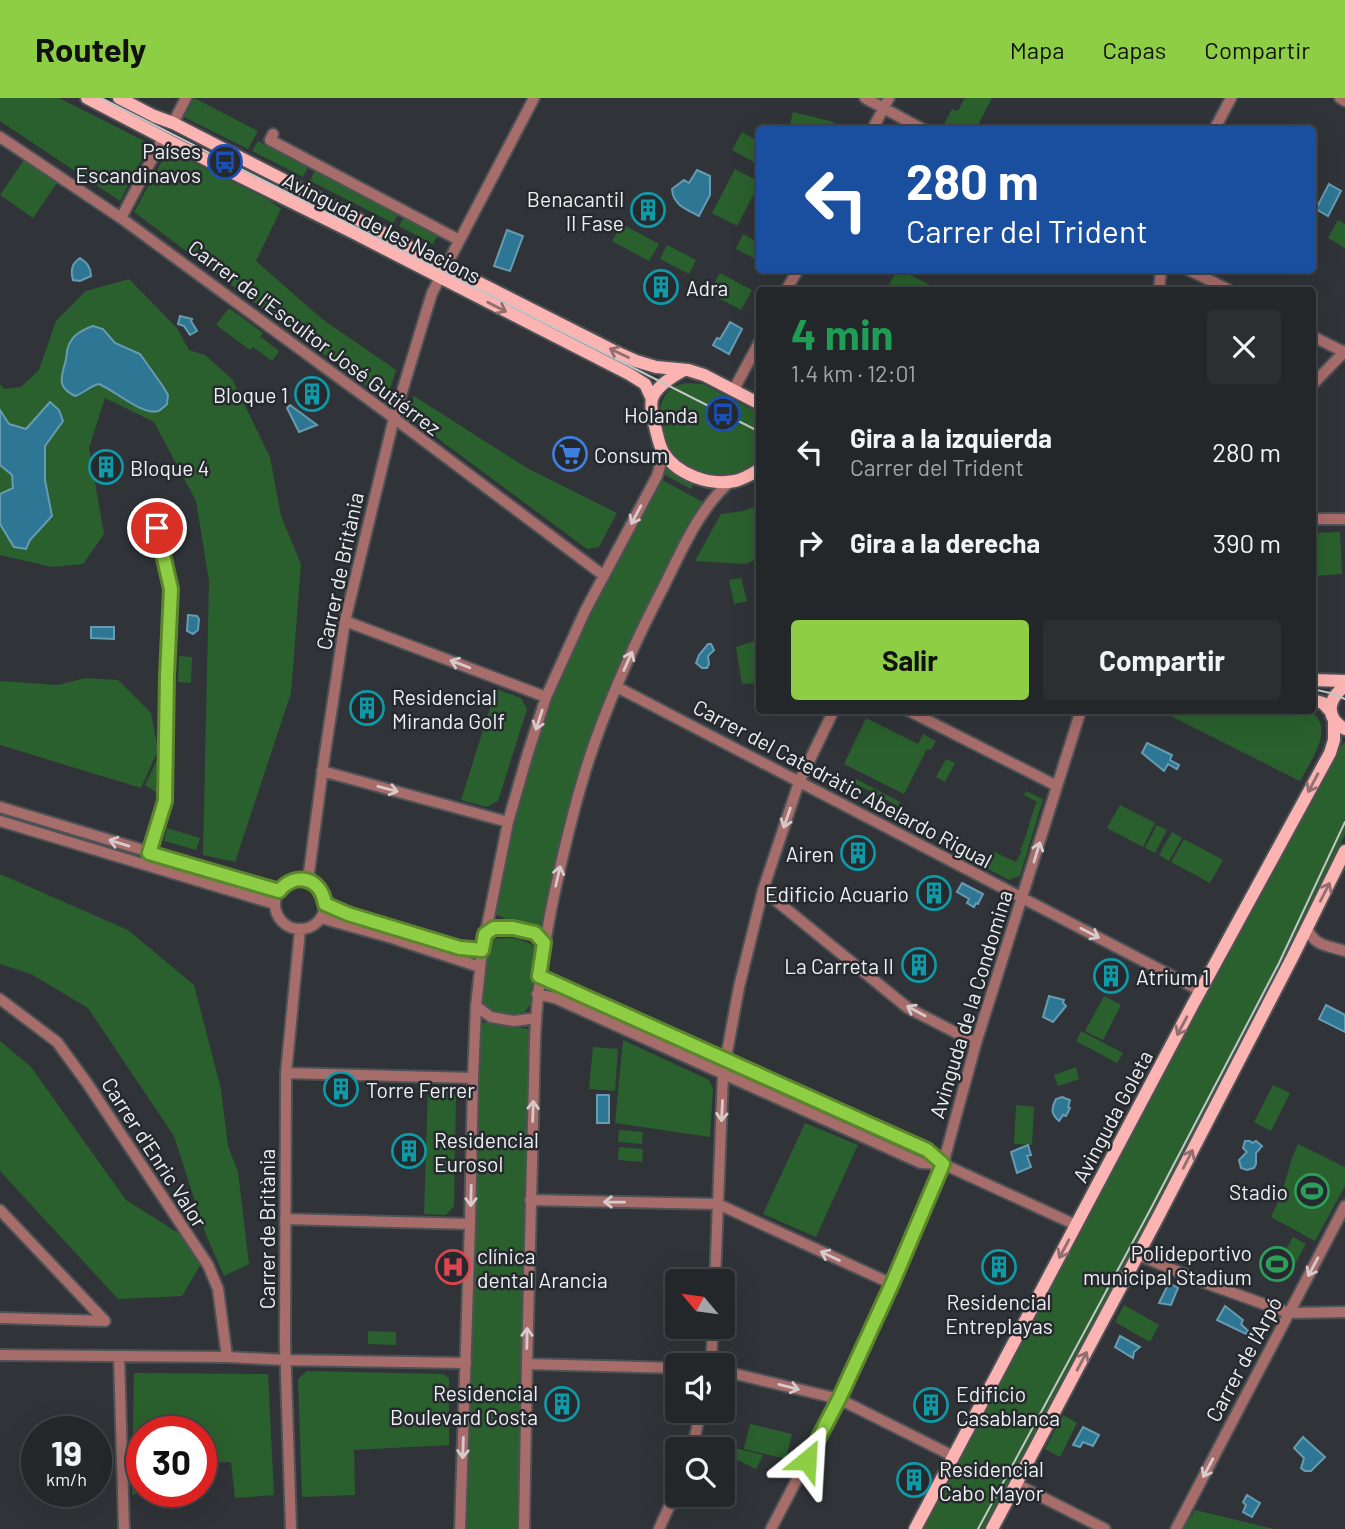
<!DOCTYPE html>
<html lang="es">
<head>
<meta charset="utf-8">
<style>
  :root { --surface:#24272a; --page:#2c2f32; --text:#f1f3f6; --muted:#a3a5a8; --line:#414447; --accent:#8dce44 }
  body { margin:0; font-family:Barlow,sans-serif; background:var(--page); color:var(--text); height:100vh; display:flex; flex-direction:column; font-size:26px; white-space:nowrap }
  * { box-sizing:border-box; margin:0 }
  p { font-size:23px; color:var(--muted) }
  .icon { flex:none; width:38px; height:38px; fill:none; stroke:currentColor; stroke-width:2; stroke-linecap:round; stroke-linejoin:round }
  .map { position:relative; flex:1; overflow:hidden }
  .details { position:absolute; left:756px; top:189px; width:560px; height:427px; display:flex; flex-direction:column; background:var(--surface); border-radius:7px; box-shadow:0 7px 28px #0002,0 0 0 2px var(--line) }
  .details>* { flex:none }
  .guide { position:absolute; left:756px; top:28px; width:560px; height:147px; border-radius:7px; box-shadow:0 7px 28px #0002,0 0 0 2px var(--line); background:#1a4fa0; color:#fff; overflow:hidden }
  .needle { width:46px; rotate:299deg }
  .tools { position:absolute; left:665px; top:1171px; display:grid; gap:14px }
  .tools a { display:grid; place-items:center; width:70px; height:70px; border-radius:7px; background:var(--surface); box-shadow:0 7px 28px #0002,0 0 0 2px var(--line); font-size:35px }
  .speed { position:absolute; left:21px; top:1318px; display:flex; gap:14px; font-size:35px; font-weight:700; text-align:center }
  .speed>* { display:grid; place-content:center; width:91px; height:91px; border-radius:50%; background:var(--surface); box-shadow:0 7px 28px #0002,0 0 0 2px var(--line); line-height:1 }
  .speed small { font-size:18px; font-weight:400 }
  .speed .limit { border:10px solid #d22; background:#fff; color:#111 }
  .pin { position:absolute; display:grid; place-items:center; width:60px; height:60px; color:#fff; margin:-30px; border:4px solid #fff; border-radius:50%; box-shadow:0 2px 7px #0007 }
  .me { position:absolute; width:77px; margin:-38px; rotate:27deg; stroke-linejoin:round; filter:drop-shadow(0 0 5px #0008) }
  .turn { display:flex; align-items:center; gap:24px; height:147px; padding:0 35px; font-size:32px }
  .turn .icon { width:91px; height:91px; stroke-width:2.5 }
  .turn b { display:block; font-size:49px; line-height:60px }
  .round { display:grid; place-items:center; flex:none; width:74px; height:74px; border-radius:7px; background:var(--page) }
  .head { display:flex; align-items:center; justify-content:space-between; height:119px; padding:0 35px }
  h1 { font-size:42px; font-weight:700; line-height:52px; color:#1e9e55 }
  .action { display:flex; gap:14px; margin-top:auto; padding:14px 35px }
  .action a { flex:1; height:80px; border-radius:7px; background:var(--accent); color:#111; font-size:28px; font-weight:700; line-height:80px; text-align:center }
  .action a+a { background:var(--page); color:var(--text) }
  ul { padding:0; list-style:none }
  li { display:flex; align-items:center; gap:21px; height:91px; padding:0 35px }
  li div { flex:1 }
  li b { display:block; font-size:26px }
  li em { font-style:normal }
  header { display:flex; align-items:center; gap:42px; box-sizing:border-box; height:98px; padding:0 35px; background:var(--accent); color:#111 }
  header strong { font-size:33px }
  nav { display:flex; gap:38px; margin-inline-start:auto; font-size:24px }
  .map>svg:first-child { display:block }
  .green { fill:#2a602d }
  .water { fill:#2d7795; stroke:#679bb1; stroke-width:2 }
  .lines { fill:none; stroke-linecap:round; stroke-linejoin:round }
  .minor-casing { stroke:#4e5256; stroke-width:14 }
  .major-casing { stroke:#4e5256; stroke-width:16 }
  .minor { stroke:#a76d6b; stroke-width:10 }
  .major { stroke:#fcb4b2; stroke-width:12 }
  .tram { stroke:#c3c6c8; stroke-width:2 }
  .oneway { stroke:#916f70 }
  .oneway2 { stroke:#d8c9ca }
  .route-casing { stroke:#5c862c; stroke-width:18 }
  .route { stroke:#8dce44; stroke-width:12 }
  .labels { text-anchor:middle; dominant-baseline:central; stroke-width:5; stroke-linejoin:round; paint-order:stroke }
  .poi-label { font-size:21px; fill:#edf0f2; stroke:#262a2e; text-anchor:end }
  .street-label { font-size:21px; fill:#edf0f2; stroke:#262a2e }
</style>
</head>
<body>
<header>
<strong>Routely</strong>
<nav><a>Mapa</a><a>Capas</a><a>Compartir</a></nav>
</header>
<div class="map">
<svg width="1345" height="1431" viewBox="0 0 1345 1431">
  <rect width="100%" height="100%" fill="#303438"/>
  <path class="green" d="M0 0H59L150 46 120 103 0 23Z
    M194 0 258 33 248 51 184 19Z
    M965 0H992L979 25 988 31 946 32 942 30 952 11 958 13Z
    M793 14 834 24 832 31H789Z
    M742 34 759 44V67L732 52Z
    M258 43 308 69 303 79 252 53Z
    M168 52 269 102 281 111 256 163 322 221 396 272 389 294 385 302 134 114Z
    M24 62 57 85 33 120 0 97Z
    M735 71 760 84 737 128 712 115Z
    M315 72 400 114 393 125 310 83Z
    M405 117 439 135 433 146 399 128Z
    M1338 122 1345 126V150L1328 140Z
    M622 126 659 146 649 163 612 143Z
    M743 136 759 145V163L736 151Z
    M667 147 696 162 689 176 660 161Z
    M897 172H900L940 192H886Z
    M720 175 752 192 741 212 709 195Z
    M129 181 177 230 189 252 205 257 232 281 270 359 281 418 301 466 291 595 235 764 203 757 209 483 196 403 154 324 105 300 89 350 104 436 83 466 52 469 0 457V286L4 291 21 289 39 272 56 223 86 193Z
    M229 210 263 235 257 244 261 239 279 253 272 263 253 249 250 252 216 227Z
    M687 285 703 286 759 315V362C755 365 751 370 746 372 720 382 689 375 672 354 669 350 665 345 663 341 656 326 658 300 672 290 676 287 682 286 687 285Z
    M414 298 527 370 617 415 599 449 587 451 413 322 409 310Z
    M665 367 695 384 691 391 661 375Z
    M658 380 703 404 656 493 567 719 541 828 509 822 494 816C510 742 527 667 554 596 581 521 621 451 658 380Z
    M759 407V460L746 466 695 463 721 416 743 413Z
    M1340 434 1342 476 1313 478V435Z
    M741 480 747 503 734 506 729 482Z
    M755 543 759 570V585L742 586 736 549Z
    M179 558 192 559 191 585 178 584Z
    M85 580 118 582 151 615 158 652 141 690 0 647V583L58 587Z
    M496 591 521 600 527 611 498 703 487 709 461 702Z
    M1161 613H1309C1337 628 1310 664 1300 683Z
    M866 620 918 646 923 636 936 643 931 652 927 651 904 696 844 666Z
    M1345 644V736L1283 872 986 1431H919L1099 1091 1337 652Z
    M161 654 160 697 145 687Z
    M946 661 955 665 945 684 936 679Z
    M856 681 900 704 898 708 854 685Z
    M1026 693 1043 701 1020 778 1009 782 971 762 974 758 988 764 994 754 1016 764 1022 753 1020 752C1028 737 1029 720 1037 704L1024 697Z
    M1120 707 1155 725 1143 749 1107 730Z
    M1157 727 1167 732 1155 755 1145 750Z
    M167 730 200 740 196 752 164 743Z
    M1172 734 1182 740 1169 763 1159 757Z
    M1184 741 1223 762 1210 785 1171 764Z
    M0 776 128 832 194 887 221 991 228 1048 238 1074 249 1166 224 1178 206 1137 174 1038 88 910 31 876 0 866Z
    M489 840C496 842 500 840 507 840 518 840 528 844 537 850L531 906 522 917 489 912 481 903Z
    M567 894 705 956 703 961 565 899Z
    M1104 898 1121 907 1103 942 1085 933Z
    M480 924 529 931 519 1431H465Z
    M1081 933 1123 955 1117 965 1076 943Z
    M623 942 709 982 713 991 710 1039 615 1025Z
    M0 943 31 969 126 1102 180 1136 202 1164 182 1198 118 1201 0 1073Z
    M593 949 618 951 615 993 589 991Z
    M1076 969 1079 981 1058 988 1054 977Z
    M750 977 878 1035 873 1038 748 982Z
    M1273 987 1290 995 1271 1033 1254 1024Z
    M428 989H448L456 997 454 1108 446 1117 424 1116Z
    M1016 1007 1034 1009 1032 1047 1014 1046Z
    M805 1025 858 1047 816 1139 763 1116Z
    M619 1032 643 1034 642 1046 618 1044Z
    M1298 1046 1345 1069V1088L1315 1143 1271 1119 1281 1098 1292 1060Z
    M619 1049 643 1051 642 1064 618 1062Z
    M1293 1139 1306 1146 1292 1171 1279 1164Z
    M1124 1207 1159 1227 1150 1244 1115 1224Z
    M368 1233 396 1234V1247L368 1246Z
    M307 1273 443 1276 449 1280V1347L354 1352 355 1397 302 1399 298 1281Z
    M134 1275 268 1276 274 1397 235 1400 231 1364 201 1365V1334H142V1393H150L132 1397Z
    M1063 1317 1077 1325 1060 1359 1045 1351Z
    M750 1326 792 1336 786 1361 744 1351Z
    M735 1350 763 1357 756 1371 732 1359Z
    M1195 1412 1274 1431H1183Z"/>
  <path class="water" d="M697 72 710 78V97L699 118C686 111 673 107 672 91L684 82 689 85Z
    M1329 86 1341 93 1328 118 1316 111Z
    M507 132 523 138 510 173 494 168Z
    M80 160C87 164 91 169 91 178L80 183 73 182C70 172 72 165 80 160Z
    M180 218 192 221 191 223 197 233 190 237 184 228 178 226Z
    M730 224 742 231 729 256 713 247 717 240 720 241Z
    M93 228 103 231 115 245 140 256 162 287 168 297 167 306C165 308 161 312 158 313 143 318 114 292 99 286 89 288 85 295 75 298 57 289 61 281 65 265 67 260 66 254 68 249 72 237 82 232 93 228Z
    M50 304 59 312 63 323 45 348V382L52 418 30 442 26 451 14 449 0 426V396L13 390 12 377 0 367V312L9 326 26 331Z
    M290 307 317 327 299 334 287 310Z
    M188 517 197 518 199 521 198 532 193 536 187 533Z
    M91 529H114V541L91 540Z
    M708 546H711L714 552 708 558 709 566 707 570H702L696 565 699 557Z
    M1147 645 1172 657 1170 662 1179 667 1177 671 1168 666 1164 673 1142 655Z
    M962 785 983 796 978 806 976 805 974 809 967 805 969 801 957 794Z
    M1049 898 1064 902 1063 905 1066 908 1053 924 1043 919Z
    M1326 907 1345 917V934L1319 921Z
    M597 997H609V1025H597Z
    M1062 999 1070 1002 1068 1009 1070 1010 1066 1018 1063 1017 1059 1023C1051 1016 1051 1011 1056 1001Z
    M1245 1043H1250L1252 1045 1256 1043 1262 1048 1256 1055V1066L1254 1070 1247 1072 1241 1070 1239 1062 1247 1054 1243 1050Z
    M1028 1047 1031 1057 1027 1058 1031 1069 1017 1075 1011 1054Z
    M1169 1185 1178 1190 1171 1207 1159 1205Z
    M1225 1208 1243 1222 1241 1226 1248 1233 1246 1236 1217 1222Z
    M1120 1238 1140 1249 1134 1254 1133 1260 1115 1249Z
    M1083 1329 1099 1337 1093 1348 1083 1344 1080 1349 1073 1347Z
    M1303 1339 1325 1359 1311 1373H1305L1301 1370 1304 1360 1294 1350Z
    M1247 1397 1260 1405 1252 1419 1243 1414 1246 1407 1243 1404Z"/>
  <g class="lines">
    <g class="minor-casing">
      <path id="minor" d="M865 0 924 32
        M1340 0 1345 3
        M173 25 186 0
        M872 32 889 0
        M1214 32 1231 0
        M273 36 270 42 459 142
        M0 39 121 120 379 309 603 477
        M121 120 163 40
        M1189 172 1229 192
        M786 192 798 172
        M1159 192 1161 172
        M1312 238 1344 254
        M1312 287 1345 253
        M734 291 760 243
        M1312 421H1345
        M345 523 546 599
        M617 589 1201 893
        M907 612 1057 688
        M322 673 508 724
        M0 709 279 793
        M0 723 275 806
        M149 755 165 703 167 578 171 491 157 430
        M275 806a25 25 0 1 1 50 0a25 25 0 1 1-50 0Z
        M308 782 324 662 345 523 394 320 432 195 534 0
        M763 792 908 910 976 945
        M325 806 348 816 460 850 482 853
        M321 820 392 840 480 869
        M1307 830C1315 849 1327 847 1345 853
        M485 836 494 830H513L535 835 544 845
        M539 878 927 1053 943 1066 1076 1127
        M537 896 555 900 921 1065 943 1066
        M0 901 57 944 87 985 208 1167 218 1191 227 1259
        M476 908 491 919 514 923 536 920
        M286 975 473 980
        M530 1102 718 1106 892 1186
        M0 1112 105 1223 0 1220
        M285 1121 470 1126
        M1138 1157 1208 1186 1289 1215 1345 1214
        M715 1183 723 976 739 889 763 792 799 684 834 612
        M0 1257 227 1259 286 1262 466 1265
        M119 1258 124 1431
        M527 1266 677 1270
        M711 1267 713 1228
        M723 1273 839 1301 953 1358
        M692 1351 701 1312
        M1016 1386 1105 1431
        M291 1431 285 1245 286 975 300 832
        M460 1431 470 1126 473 980 476 908 482 853 508 724 527 658 546 599 585 513 657 378 664 355
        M524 1431 527 1266 535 943C537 886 546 831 559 775 569 730 580 685 596 641 615 588 639 536 665 486 682 451 701 408 731 383
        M659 1431 677 1391
        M771 1431 839 1301 892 1186 935 1087 943 1066 976 945 1081 612
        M1176 1431 1345 1108"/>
    </g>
    <g class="major-casing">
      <path id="major" d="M87 0 177 47 354 135 629 276 645 286 652 301
        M119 0 154 18 173 25 280 80 430 160 618 255 636 263 656 269 688 272 704 277 760 306
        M684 272C673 278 656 288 652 301 650 309 653 321 655 328 657 336 659 347 663 354 677 377 710 388 735 383 744 381 752 376 760 371
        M1312 582 1345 583
        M1345 588C1328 601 1324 619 1345 631
        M1312 602 1323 605 1331 614
        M915 1431 1192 908 1330 655 1334 642V622
        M992 1431 1158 1119 1292 860 1345 753"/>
    </g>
    <use href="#minor" class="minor"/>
    <use href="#major" class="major"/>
    <path class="tram" d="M101 0 760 334
      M1312 591 1335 596 1345 601
      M978 1431 1149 1114 1279 865 1345 724"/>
  </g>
  <defs><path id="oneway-shaft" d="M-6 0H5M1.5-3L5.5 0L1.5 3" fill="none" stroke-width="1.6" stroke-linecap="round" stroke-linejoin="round" transform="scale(1.75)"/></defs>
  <g class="oneway">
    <use href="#oneway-shaft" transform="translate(497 209) rotate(27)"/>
    <use href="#oneway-shaft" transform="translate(619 255) rotate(-154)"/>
    <use href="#oneway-shaft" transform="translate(1313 685) rotate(118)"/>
    <use href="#oneway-shaft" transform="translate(1325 794) rotate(-63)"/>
    <use href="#oneway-shaft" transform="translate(1182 928) rotate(118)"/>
    <use href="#oneway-shaft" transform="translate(1188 1061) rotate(-63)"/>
    <use href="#oneway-shaft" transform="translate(1064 1151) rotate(118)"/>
    <use href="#oneway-shaft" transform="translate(1082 1263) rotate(-62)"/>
  </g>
  <g class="oneway2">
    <use href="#oneway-shaft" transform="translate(636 417) rotate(118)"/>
    <use href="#oneway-shaft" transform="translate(628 563) rotate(-66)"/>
    <use href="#oneway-shaft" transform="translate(460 566) rotate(-159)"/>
    <use href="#oneway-shaft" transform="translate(539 622) rotate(108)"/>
    <use href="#oneway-shaft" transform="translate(388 691) rotate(15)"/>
    <use href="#oneway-shaft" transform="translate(787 720) rotate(109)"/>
    <use href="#oneway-shaft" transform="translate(119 745) rotate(-163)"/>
    <use href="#oneway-shaft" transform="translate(1037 754) rotate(-73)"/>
    <use href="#oneway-shaft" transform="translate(558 778) rotate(-77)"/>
    <use href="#oneway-shaft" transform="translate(1090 835) rotate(27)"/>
    <use href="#oneway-shaft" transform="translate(916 913) rotate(-151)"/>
    <use href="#oneway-shaft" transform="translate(533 1013) rotate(-88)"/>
    <use href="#oneway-shaft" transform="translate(722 1013) rotate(93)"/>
    <use href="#oneway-shaft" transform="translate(471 1098) rotate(91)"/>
    <use href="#oneway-shaft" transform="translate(614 1104) rotate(-179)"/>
    <use href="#oneway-shaft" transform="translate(830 1158) rotate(-155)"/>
    <use href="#oneway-shaft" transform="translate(1313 1169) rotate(118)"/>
    <use href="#oneway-shaft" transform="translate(527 1240) rotate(-89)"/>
    <use href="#oneway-shaft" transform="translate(789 1289) rotate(14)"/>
    <use href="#oneway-shaft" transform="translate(463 1350) rotate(92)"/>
    <use href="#oneway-shaft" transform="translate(1208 1370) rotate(118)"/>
  </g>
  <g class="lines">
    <g class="route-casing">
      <path id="route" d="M157 430 171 491 167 578 165 703 149 755 279 793C296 773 321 780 325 806L348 816 460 850 482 852 485 836 494 830H513L535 835 544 845 539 878 927 1052 943 1066 892 1186 839 1301 807 1362"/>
    </g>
    <use href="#route" class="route"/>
  </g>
  <defs>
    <g id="bus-ring" transform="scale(1.75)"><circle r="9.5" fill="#262a2e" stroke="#1a4fb4" stroke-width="1.5"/><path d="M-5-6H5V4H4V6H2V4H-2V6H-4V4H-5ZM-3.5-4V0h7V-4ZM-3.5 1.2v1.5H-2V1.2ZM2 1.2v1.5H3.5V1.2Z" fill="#1a4fb4"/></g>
    <g id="building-ring" transform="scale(1.75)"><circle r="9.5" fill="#262a2e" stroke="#0f9aa8" stroke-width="1.5"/><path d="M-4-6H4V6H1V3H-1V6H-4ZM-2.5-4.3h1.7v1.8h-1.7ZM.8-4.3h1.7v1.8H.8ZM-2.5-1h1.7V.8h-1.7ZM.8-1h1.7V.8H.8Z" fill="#0f9aa8"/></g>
    <g id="supermarket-ring" transform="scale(1.75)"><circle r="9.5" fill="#262a2e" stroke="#3f7fe0" stroke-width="1.5"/><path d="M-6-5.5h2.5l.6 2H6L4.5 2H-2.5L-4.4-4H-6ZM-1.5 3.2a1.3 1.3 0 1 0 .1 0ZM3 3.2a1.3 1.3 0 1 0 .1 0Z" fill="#3f7fe0"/></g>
    <g id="stadium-ring" transform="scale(1.75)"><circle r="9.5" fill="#262a2e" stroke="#2e9e5b" stroke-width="1.5"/><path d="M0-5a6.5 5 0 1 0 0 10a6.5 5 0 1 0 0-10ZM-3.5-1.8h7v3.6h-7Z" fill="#2e9e5b"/></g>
    <g id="hospital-ring" transform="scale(1.75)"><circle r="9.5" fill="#262a2e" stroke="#e0444e" stroke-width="1.5"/><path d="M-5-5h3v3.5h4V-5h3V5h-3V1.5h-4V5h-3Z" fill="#e0444e"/></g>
  </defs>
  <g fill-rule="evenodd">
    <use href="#bus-ring" x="225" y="64"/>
    <use href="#building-ring" x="648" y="112"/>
    <use href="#building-ring" x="661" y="189"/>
    <use href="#building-ring" x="312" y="296"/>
    <use href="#bus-ring" x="723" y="316"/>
    <use href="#supermarket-ring" x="570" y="356"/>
    <use href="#building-ring" x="106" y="369"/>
    <use href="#building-ring" x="367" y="610"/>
    <use href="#building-ring" x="858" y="755"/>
    <use href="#building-ring" x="934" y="795"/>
    <use href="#building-ring" x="919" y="867"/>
    <use href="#building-ring" x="1111" y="878"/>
    <use href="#building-ring" x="341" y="991"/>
    <use href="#building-ring" x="409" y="1053"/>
    <use href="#stadium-ring" x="1312" y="1093"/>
    <use href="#stadium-ring" x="1277" y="1166"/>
    <use href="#hospital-ring" x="453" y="1169"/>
    <use href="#building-ring" x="999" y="1169"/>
    <use href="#building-ring" x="562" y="1306"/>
    <use href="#building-ring" x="931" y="1307"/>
    <use href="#building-ring" x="914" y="1382"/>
  </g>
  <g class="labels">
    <g class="poi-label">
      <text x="201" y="52">Países<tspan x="201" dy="24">Escandinavos</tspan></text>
      <text x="624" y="100">Benacantil<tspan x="624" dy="24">II Fase</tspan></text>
      <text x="686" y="189" text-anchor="start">Adra</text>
      <text x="288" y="296">Bloque 1</text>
      <text x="698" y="316">Holanda</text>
      <text x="594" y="356" text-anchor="start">Consum</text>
      <text x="130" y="369" text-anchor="start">Bloque 4</text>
      <text x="392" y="598" text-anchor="start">Residencial<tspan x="392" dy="24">Miranda Golf</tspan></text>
      <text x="834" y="755">Airen</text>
      <text x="909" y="795">Edificio Acuario</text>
      <text x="894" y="867">La Carreta II</text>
      <text x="1136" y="878" text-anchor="start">Atrium 1</text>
      <text x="366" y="991" text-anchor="start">Torre Ferrer</text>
      <text x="434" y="1041" text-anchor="start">Residencial<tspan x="434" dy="24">Eurosol</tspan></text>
      <text x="1288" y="1093">Stadio</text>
      <text x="1252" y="1154">Polideportivo<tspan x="1252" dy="24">municipal Stadium</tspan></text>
      <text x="477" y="1157" text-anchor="start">clínica<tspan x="477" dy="24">dental Arancia</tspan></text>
      <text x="999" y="1203" text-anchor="middle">Residencial<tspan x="999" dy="24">Entreplayas</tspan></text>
      <text x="538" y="1294">Residencial<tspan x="538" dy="24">Boulevard Costa</tspan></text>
      <text x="956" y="1295" text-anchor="start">Edificio<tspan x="956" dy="24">Casablanca</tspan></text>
      <text x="939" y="1370" text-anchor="start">Residencial<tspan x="939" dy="24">Cabo Mayor</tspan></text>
    </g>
    <g class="street-label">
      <text transform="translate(382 129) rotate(27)">Avinguda de les Nacions</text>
      <text transform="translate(315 239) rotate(37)">Carrer de l'Escultor José Gutiérrez</text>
      <text transform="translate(339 473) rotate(-78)">Carrer de Britània</text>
      <text transform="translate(843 685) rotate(28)">Carrer del Catedràtic Abelardo Rigual</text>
      <text transform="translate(970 906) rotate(-73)">Avinguda de la Condomina</text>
      <text transform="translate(1112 1018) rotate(-62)">Avinguda Goleta</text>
      <text transform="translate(155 1054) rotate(57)">Carrer d'Enric Valor</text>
      <text transform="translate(266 1131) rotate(-90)">Carrer de Britània</text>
      <text transform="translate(1243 1261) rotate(-62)">Carrer de l'Arpó</text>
    </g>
  </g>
</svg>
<div class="tools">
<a><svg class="needle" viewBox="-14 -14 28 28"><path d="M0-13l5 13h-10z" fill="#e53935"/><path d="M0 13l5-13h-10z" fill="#a3a5a8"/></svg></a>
<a><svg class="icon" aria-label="sound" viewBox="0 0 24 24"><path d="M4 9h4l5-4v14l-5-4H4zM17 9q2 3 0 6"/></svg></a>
<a><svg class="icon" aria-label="search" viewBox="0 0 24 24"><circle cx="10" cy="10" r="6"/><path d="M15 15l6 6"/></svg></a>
</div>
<div class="speed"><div>19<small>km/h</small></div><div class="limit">30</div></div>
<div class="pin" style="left:157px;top:430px;background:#d93025"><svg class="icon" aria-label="arrive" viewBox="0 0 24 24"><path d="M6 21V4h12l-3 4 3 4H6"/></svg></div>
<svg class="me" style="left:807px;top:1362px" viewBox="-20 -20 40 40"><path d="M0-17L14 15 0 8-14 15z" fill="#8dce44" stroke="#fff" stroke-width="4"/></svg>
<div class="guide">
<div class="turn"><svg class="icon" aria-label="left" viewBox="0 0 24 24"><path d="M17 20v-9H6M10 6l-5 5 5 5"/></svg><div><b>280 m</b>Carrer del Trident</div></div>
</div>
<section class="details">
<div class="head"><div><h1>4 min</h1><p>1.4 km · 12:01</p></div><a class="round"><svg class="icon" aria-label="close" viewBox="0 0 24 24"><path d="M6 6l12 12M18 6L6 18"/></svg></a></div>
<ul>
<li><svg class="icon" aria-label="left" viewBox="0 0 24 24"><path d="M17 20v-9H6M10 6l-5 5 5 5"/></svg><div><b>Gira a la izquierda</b><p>Carrer del Trident</p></div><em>280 m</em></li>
<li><svg class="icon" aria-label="right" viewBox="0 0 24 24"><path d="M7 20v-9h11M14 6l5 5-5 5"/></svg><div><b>Gira a la derecha</b></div><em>390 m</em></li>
</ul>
<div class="action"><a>Salir</a><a>Compartir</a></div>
</section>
</div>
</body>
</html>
